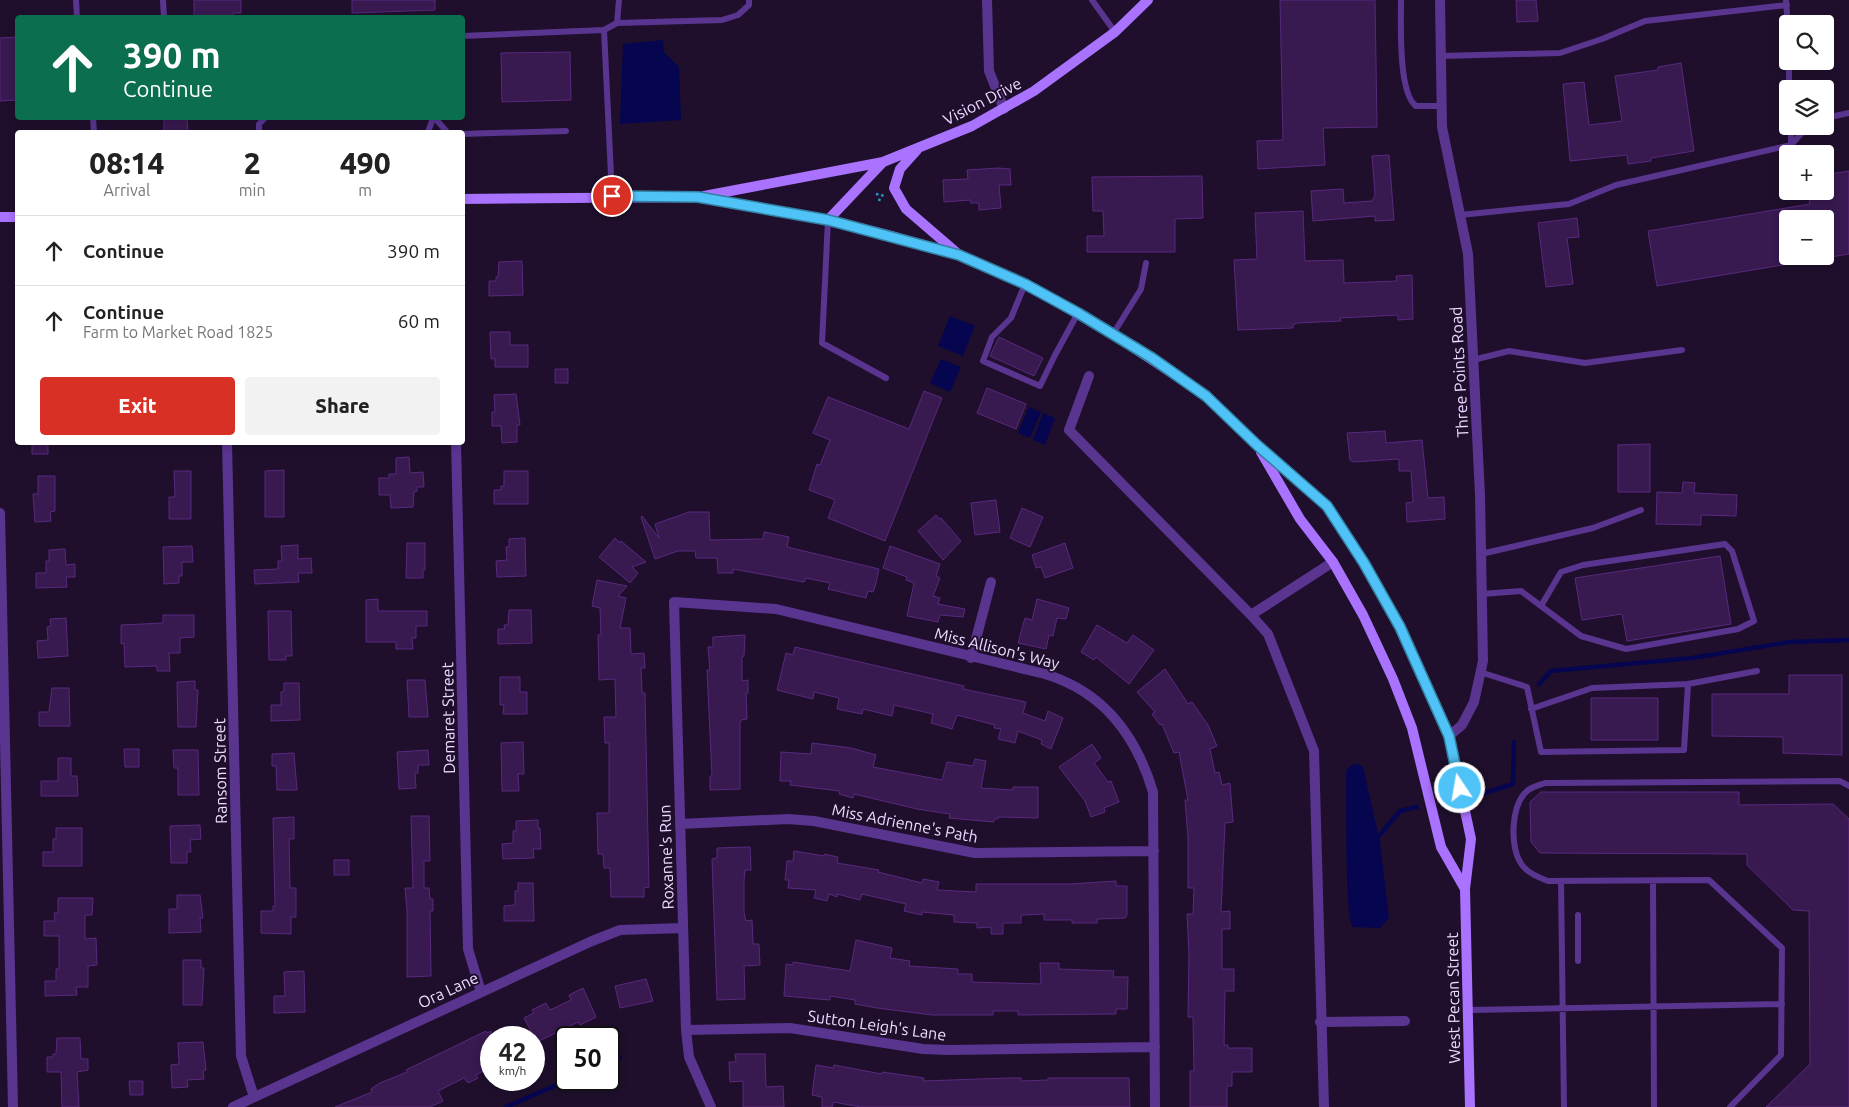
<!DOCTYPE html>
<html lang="en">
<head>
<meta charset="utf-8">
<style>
  :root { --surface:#fff; --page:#f2f2f2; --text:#222; --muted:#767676; --line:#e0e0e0; --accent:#d93025 }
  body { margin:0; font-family:Ubuntu,sans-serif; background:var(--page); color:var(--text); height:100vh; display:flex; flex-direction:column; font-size:19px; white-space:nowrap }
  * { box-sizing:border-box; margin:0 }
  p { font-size:16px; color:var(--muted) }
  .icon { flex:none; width:28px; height:28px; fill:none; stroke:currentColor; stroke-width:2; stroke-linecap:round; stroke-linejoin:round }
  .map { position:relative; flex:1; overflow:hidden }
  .sheet { position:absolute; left:15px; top:130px; width:450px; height:315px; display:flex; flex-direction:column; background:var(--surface); border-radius:5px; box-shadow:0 2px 8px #0003 }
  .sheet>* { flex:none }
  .hud { position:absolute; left:15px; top:15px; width:450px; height:105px; border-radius:5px; box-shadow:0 2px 8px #0003; background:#0b6e4f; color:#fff; overflow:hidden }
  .fabs { position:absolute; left:1779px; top:15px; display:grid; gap:10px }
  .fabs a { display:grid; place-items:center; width:55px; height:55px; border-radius:5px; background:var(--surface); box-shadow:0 2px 8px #0003; font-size:25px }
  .speed { position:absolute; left:480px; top:1026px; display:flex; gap:10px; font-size:25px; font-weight:700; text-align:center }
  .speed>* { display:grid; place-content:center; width:65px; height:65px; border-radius:50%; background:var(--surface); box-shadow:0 2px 8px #0003; line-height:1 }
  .speed small { font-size:12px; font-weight:400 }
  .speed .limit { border:2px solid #111; border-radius:8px; background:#fff; color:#111 }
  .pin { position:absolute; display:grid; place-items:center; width:42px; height:42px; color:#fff; margin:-21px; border:2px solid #fff; border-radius:50%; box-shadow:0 1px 5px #0007 }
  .me { position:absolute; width:55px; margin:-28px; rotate:348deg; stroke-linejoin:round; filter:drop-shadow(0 0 4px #0008) }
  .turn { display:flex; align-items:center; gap:18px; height:105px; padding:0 25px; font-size:22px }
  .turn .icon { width:65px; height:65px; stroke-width:2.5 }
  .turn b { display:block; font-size:35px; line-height:42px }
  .eta { display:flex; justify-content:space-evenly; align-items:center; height:85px; text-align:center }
  .eta b { font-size:30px; font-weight:800; line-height:35px }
  .cta { display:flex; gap:10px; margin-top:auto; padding:10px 25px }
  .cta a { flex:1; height:58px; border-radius:5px; background:var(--accent); color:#fff; font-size:20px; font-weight:800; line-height:58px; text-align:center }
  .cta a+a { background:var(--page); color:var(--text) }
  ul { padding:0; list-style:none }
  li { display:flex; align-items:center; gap:15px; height:70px; padding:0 25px; border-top:1px solid var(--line) }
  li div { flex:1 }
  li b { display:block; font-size:19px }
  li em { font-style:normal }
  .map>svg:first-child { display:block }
  .water { fill:#06054f }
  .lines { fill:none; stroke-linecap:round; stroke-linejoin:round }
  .stream { stroke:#06054f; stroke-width:4.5 }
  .building { fill:#381950; stroke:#59297e }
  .path { stroke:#2497c9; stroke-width:2.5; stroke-dasharray:2.5 4; stroke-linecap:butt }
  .lane { stroke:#5a3590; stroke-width:6 }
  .street { stroke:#5a3590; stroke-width:10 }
  .secondary { stroke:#a972ff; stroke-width:10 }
  .route-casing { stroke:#337fa1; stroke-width:12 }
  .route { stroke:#4fc3f7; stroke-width:9 }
  .labels { text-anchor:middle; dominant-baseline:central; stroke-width:4; stroke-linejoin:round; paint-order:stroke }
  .street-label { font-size:16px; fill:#ecdbff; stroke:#1f0f2d }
</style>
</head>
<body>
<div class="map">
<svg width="1849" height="1107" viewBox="0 0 1849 1107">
  <rect width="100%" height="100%" fill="#1f0f2d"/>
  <path class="water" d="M663 40 664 52 679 67 681 120 620 124 623 44Z
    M950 316 975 326 963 356 938 346Z
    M941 359 961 367 950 392 930 383Z
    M1029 407 1041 412 1030 438 1018 433Z
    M1043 413 1055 418 1045 445 1033 440Z
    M1359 764 1363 767 1380 842 1389 918 1380 928 1353 927C1344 913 1347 795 1346 771L1351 765Z"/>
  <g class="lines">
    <path class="stream" d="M1539 684 1551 671 1692 658 1789 642 1849 640
      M1485 793 1513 784 1514 742
      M1379 836 1400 811 1417 807
      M609 1062 620 1057
      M506 1107 568 1080"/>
  </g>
  <path class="building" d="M194 0H241V13H233V18H194Z
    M352 0H435V10L352 13Z
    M1280 0H1375L1377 127 1323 128 1325 165 1258 169 1257 141 1283 140Z
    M1516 0H1536L1538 21 1517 22Z
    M18 37V100L0 101V38Z
    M570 52 571 100 502 102 501 53Z
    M1681 63 1694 151 1651 158V161L1628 164 1627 155 1570 161 1563 84 1584 82 1589 125 1622 121 1615 76 1658 70V67Z
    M164 118H187L188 132H164Z
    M1389 155 1394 220 1375 221V216L1313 221 1311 191 1343 189 1344 203 1372 201 1375 195 1372 156Z
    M998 168 1010 169 1011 185H999L1001 208 979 210V203H971L970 200 944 202 943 180 968 179 967 170Z
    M1849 171V254L1825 258V219H1788V264L1657 286 1648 231 1810 204 1808 191H1825V175Z
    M1202 176 1203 218 1175 219V252H1087V236H1104L1103 211H1093L1092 177Z
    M1303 211 1305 261 1343 260 1344 283 1397 281 1396 276 1412 275 1413 319 1398 320V315L1340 318 1341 321 1297 323 1293 325V328L1238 330 1234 260 1257 259 1255 213Z
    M1577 218 1579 237 1567 238 1573 284 1546 287 1538 223Z
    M522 261 523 295 489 296V281H496V277H498L499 262Z
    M490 332H510V345H528V367H495V358L491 359Z
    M999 337 1043 358 1034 376 990 356Z
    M555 369H568V383H555Z
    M987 388 1026 404 1016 429 977 413Z
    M924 391 942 398 885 541 828 518 835 500 809 490 817 464 820 465 830 440 813 433 828 397 909 429Z
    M516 394 520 425H517V442L502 443 501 426H492V412H495L494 395Z
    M1385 431 1386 443 1422 440 1428 498 1444 497 1445 519 1407 522 1406 503 1413 502 1411 471H1399V459L1353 462 1350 460 1347 433Z
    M32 442H48V454H32Z
    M1650 444V492H1618V445Z
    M409 457 410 473 423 472 424 487H417V491L414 492 413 507 391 508 390 495H379V478H389V474H396V458Z
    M284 470V517H265V471Z
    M174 471H191V519H169V497H175Z
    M504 471H528V504H494V490H501V486H504Z
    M38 476H55V511L50 512 51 521 35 522 33 494H38Z
    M1683 482 1695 483 1694 493 1737 495 1736 516 1701 515V525L1656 524 1657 492 1682 493Z
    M996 500 1000 532 975 535 971 503Z
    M1022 508 1043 517 1030 547 1010 538Z
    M689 512H709L710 540 763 539 764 532 789 537 787 547 879 569 875 587 873 592 868 591 866 598 828 589 830 583 806 578 804 582 733 569V573H718L717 558H696L695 551H678L655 559 641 517 642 516 659 538 655 524Z
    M936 515 939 519 941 518 961 541 943 560 918 531Z
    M525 538 526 576 497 577 496 561 507 560 506 547H509V539Z
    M615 538 620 543 621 541 646 562 632 567 638 573 630 583 599 557Z
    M407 543H425V570H423V578H406Z
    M1065 543 1073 568 1045 578 1041 567 1036 568 1032 555Z
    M298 545V559L311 558 312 573H298L299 582 255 584 254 570 278 569V561H282L281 546Z
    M192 546 193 562H182V576H179V583L164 584 163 547Z
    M890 546 940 564 936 576 940 578 933 596 940 598 938 604 965 609 963 617 940 615 938 622 907 616 914 583 906 580 907 577 883 568Z
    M65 549 66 565 75 564V577H66L67 587 36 588V573H46V561H49V550Z
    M1720 556 1731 624 1627 641 1622 614 1582 620 1575 578Z
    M597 580 627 586 618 596 626 598 620 628H630L631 654 644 653 645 668H641L642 693H645L649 887 644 888V897H611L610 868H604L603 854H598L597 813H609V743H605L604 717H616L615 679 599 680 598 635H601L600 608 592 606Z
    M378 599V611H427V626H416V638H412L413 649H396V642H366V600Z
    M1037 599 1069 608 1066 619 1057 618 1053 636 1049 635 1046 649 1018 643 1025 618 1032 620Z
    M509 610H531L532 643 498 644V629H505L504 625H508Z
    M268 611H291L292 656H286V660H269Z
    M163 615H194V637L180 638V653H169L170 671H157V666L125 667 124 643 121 644V625L163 623Z
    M66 618 68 656 38 658 37 641 48 640 47 627 51 626 50 619Z
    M1097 625 1127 643 1133 635 1154 650 1129 684 1096 657 1094 660 1081 652Z
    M745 635 744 656 742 657V681L748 680V693H746L747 719 741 720 740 724V789L710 790V776H712L707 670H710L708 647H713V637Z
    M795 647 964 686 963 689 1026 702 1023 713 1045 721 1048 711 1063 718 1051 749 1041 744 1042 740 1018 731 1015 743 998 739 1001 729 994 728 995 725 957 715 952 729 931 723 933 714 894 705 892 716 863 709 862 714 837 709 839 698 814 692 813 699 777 690 786 653 793 655Z
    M1165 669 1188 704 1192 702 1208 725 1217 746 1210 749 1215 773 1219 772 1222 785 1230 783 1233 822 1225 823 1221 912 1230 911V929H1222V969H1234V991H1225L1224 1045H1228V1048H1252V1072H1232V1086H1227V1107H1190V1071H1194L1193 1017H1188L1189 953 1187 914H1193L1194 888H1188V838L1185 800H1188L1179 752 1174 753 1162 724 1160 725 1152 714 1155 712 1137 692Z
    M1789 675H1842V755L1783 753V737L1712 736V694H1789Z
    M500 677H520V692H527V714H503L504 705H500Z
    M407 680H425L428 717H409Z
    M195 681V690H198L196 727H178L177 682Z
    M284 683H299L300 720 271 721V705H281V692L284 691Z
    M52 688H69L70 726H39V712H49Z
    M1591 698H1658V740H1591Z
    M523 742 524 774H518L519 791H502L501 743Z
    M812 743 851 748 876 755 873 767 942 780 947 762 973 766 975 759 986 761 981 788 1013 790V787H1038V818L998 817V819H994V822L949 818 950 814 917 809 854 794 853 798 839 794 840 791 790 785 791 781H780L781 752 811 754Z
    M1092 744 1101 758 1094 763 1108 782 1111 781 1119 802 1104 808 1105 812 1091 817 1085 801 1059 767Z
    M124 749H139V767H125Z
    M173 750H198L199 795H178V768H174Z
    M428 750 429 765H418V773H415L416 788 399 789 397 752Z
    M294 753 297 790H277L276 766H272V754Z
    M58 758H71V776H77L78 796H41V781H58Z
    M1541 792H1739V805L1833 804 1849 819V1107H1766L1810 1064 1809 911 1793 910 1747 865V854L1540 853 1531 842 1530 802Z
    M411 816H429L430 861H424V888H429L430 899H433V911H430L431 976 407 977V910L405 888H413Z
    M294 817V839H289L290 888H296V917H291V934L261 933V911H273V906H275L273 818Z
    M538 820V828H540L541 849H533L534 858 503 859 502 844 513 843V831H516V821Z
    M200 825 201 839 190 840 191 852H187V863H171L170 826Z
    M56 828H82V866H43V852H53V839H56Z
    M750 847 751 870H745L744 881V912L746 921 752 920 753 944H759L760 965 744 966 745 999 717 1000 712 859 717 858V848Z
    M794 851 824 856V854L838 857 837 863 879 870 878 872 922 883 923 879 939 882 937 890 976 892V884H1071L1116 881V886H1127V915L1125 918 1097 919V923H1072V920H1044V914L1021 915V923H1003V934H991V927L977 928V923L954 922V915L922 912V915L904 911 906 904 862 894 860 900 837 894V897L829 894 827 901 814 898 816 890 788 888 789 880H785L787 861H793Z
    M334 860H349V875H334Z
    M518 883H533L534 921H504V906L515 905V891H518Z
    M177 895H200L203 918H200L201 932 169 933V909H177Z
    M58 898H93L92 915H85V939L96 938 97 965 88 966V987H76L77 995 45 996V981H56V969H59V936H44V921H55L54 913H58Z
    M856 940 892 948 890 958 910 961 909 966 958 969V974H972V982L1041 984 1040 963H1059V969L1114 971 1113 977H1128L1127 1009H1116V1014L1018 1015V1011H993V1015H932L877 1008 855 1004V1000L830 996V1000L784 996 786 964 793 965V962L850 971Z
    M183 960H201V968H204L202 1005H183Z
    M304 971 305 1012 274 1013V996H285L284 972Z
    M646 979 653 1001 620 1008 615 986Z
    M583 988 596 1017 580 1025 578 1022 537 1042 524 1018 534 1013 532 1010 546 1003 550 1010 571 1000 569 995Z
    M486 1031 487 1033 491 1031V1067L476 1075 478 1078 468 1083 464 1078 438 1091 443 1101 430 1107H335L372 1092 371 1089 380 1083 407 1072 406 1070Z
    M57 1038H80L81 1059H88V1070L77 1072 79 1107H62L61 1072H47V1057H53V1054H56Z
    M203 1042 206 1070 203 1071 204 1079 187 1080 188 1087 172 1088 171 1065 179 1064 178 1043Z
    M735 1054H765L766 1087 783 1086 784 1107H743V1081L730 1082 729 1062H736Z
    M816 1065 833 1068 834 1065 882 1074V1072L924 1078 923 1081 1007 1078H1021V1081L1048 1080V1078H1129L1130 1107H861L833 1102 832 1107H822V1097L812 1095Z
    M129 1081H143V1095H130Z"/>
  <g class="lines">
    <path class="path" d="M876 194 881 195
      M879 201 881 195 884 196"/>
    <path class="lane" d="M76 0 77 18
      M163 0 164 18
      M1092 0 1115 32
      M1401 0C1401 23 1398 93 1416 106H1442
      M1786 0 1788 28
      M617 23 722 20 738 15 749 5V0
      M604 30 617 23 619 0
      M462 36 604 30 612 196
      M1441 56 1560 53 1602 39 1645 21 1787 5
      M1789 61V89
      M93 118 94 132
      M435 118 447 132
      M1825 118 1849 113
      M1791 126V145
      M259 132V124L265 118
      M428 132 433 118
      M462 134 566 131
      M1460 215 1569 204 1616 185 1791 145 1808 126
      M828 220 822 343 886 378
      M1025 284 1011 318 992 337 983 361 1040 386 1055 355 1078 313
      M1113 334 1141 289 1146 263
      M1473 360 1509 351 1585 363 1682 350
      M1481 554 1593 528 1641 510
      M1482 594 1521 591 1581 636 1626 649 1738 629 1754 621 1732 551 1725 544 1583 565 1561 572 1541 606
      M1480 672 1527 687 1541 752 1684 750 1688 684 1757 671
      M1531 709 1592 688 1688 684
      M1561 881 1564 1107
      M1653 881 1654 1107
      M1578 915V961
      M1470 1010 1782 1004
      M1730 1107 1781 1055 1782 948 1709 880 1548 881C1538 877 1528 873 1522 865 1509 848 1511 805 1527 791 1531 787 1540 785 1545 783L1840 781 1849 786"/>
    <path class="street" d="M987 0 989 71 1004 109
      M1440 0 1442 127 1468 254 1480 495 1483 661 1474 702 1462 725 1449 736
      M1089 376 1069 430 1251 615 1333 562
      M227 442 241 1056 254 1097
      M456 442 468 949 481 992
      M0 513 13 1107
      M1251 615 1268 634 1314 751 1324 1107
      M971 658 991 582
      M680 824 788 819 814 821 975 853 1154 851
      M1320 1022 1405 1021
      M686 1030 790 1028 923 1049 949 1050 1155 1047
      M233 1107 592 941 620 930 683 928
      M711 1107 689 1057 686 1030 674 602 776 609 1045 674C1104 692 1136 735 1153 792L1155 1107"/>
    <path class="secondary" d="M917 150 900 169 894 188 906 209 956 252
      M704 196 883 162
      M462 199 698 197 828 220 888 235 959 255 1025 284 1113 334 1207 396 1257 445 1327 506 1364 563 1400 627 1449 736 1471 839 1465 889 1470 1107
      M0 217H18
      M828 220 883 162 972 126 1034 91 1115 32 1148 0
      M1261 452 1300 519 1333 562 1363 615 1393 679 1412 728 1441 847 1465 889"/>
  </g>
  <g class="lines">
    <g class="route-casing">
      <path id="route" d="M612 196 698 197 828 220 959 255 1025 284 1078 313 1152 358 1206 396 1257 445 1327 506 1364 563 1400 627 1449 736 1460 788"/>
    </g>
    <use href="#route" class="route"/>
  </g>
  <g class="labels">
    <g class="street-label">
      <text transform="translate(982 101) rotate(-27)">Vision Drive</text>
      <text transform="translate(1459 372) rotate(-93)">Three Points Road</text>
      <text transform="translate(997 648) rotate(14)">Miss Allison's Way</text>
      <text transform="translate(448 718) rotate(-91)">Demaret Street</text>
      <text transform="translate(220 771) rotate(-91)">Ransom Street</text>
      <text transform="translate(905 823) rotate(11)">Miss Adrienne's Path</text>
      <text transform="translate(666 857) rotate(-92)">Roxanne's Run</text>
      <text transform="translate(448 990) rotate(-25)">Ora Lane</text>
      <text transform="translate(1453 998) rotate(-91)">West Pecan Street</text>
      <text transform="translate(877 1025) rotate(8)">Sutton Leigh's Lane</text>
    </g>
  </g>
</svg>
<div class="fabs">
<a><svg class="icon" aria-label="search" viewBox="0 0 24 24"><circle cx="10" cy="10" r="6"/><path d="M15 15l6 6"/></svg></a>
<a><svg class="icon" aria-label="layers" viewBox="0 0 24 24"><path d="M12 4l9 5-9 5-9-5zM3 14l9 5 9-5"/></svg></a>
<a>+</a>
<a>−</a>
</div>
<div class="speed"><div>42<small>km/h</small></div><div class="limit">50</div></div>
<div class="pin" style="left:612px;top:196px;background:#d93025"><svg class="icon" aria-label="arrive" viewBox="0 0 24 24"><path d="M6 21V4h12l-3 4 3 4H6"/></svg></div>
<svg class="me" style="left:1460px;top:788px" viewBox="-20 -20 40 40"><circle r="17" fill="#4fc3f7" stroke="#fff" stroke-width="3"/><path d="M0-11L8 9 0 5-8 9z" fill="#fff"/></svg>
<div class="hud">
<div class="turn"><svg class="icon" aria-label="ahead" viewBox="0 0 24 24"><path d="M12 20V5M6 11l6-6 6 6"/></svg><div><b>390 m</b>Continue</div></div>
</div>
<section class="sheet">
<div class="eta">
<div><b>08:14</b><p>Arrival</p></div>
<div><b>2</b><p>min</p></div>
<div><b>490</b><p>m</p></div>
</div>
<ul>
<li><svg class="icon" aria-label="ahead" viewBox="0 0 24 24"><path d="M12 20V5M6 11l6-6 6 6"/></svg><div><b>Continue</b></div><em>390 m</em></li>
<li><svg class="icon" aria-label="ahead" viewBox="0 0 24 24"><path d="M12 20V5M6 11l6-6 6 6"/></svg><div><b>Continue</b><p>Farm to Market Road 1825</p></div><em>60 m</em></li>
</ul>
<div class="cta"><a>Exit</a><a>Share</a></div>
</section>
</div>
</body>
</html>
